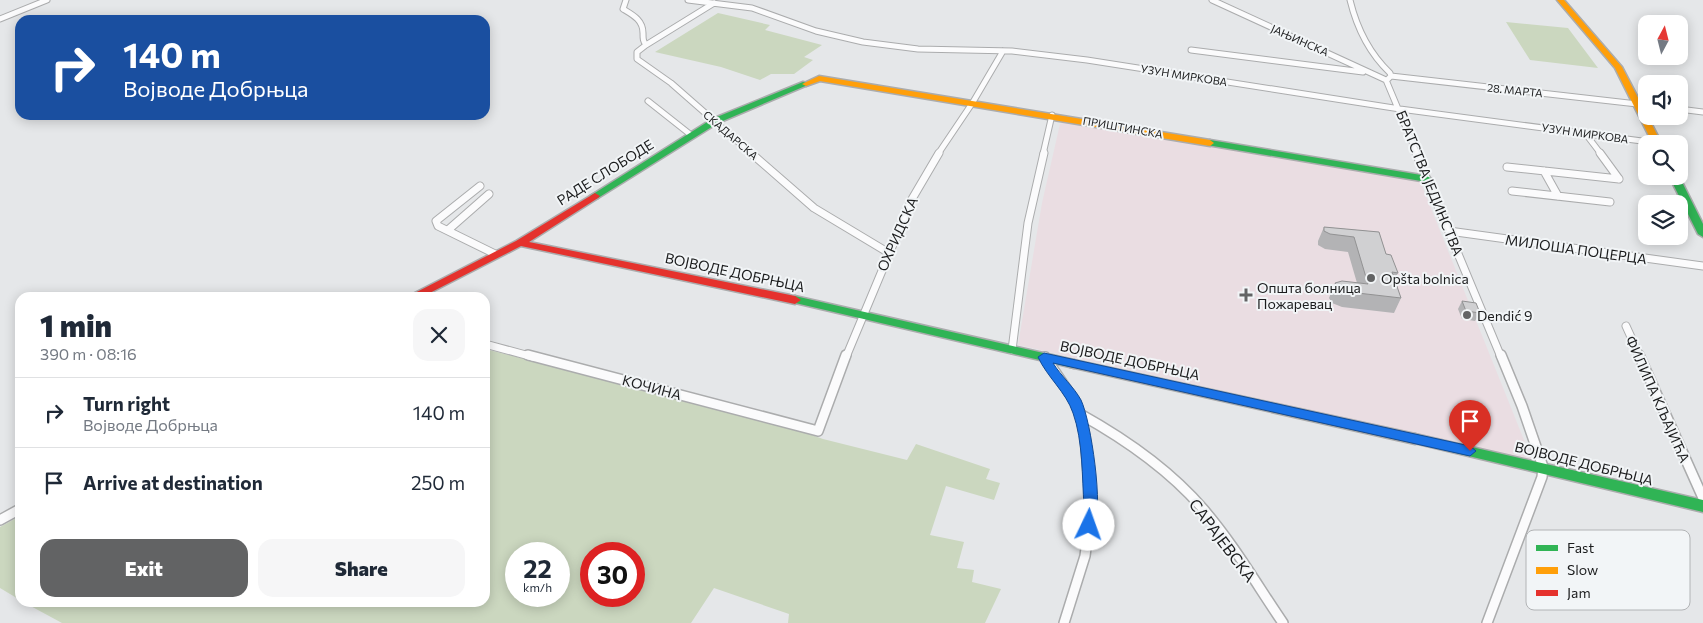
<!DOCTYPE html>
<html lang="en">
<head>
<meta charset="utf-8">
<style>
  :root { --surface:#fff; --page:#f6f6f7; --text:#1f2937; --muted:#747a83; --line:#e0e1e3; --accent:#626364 }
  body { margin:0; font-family:Commissioner,sans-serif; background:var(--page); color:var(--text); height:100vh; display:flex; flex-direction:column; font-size:19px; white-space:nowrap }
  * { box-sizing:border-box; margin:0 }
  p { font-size:16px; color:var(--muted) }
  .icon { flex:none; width:28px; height:28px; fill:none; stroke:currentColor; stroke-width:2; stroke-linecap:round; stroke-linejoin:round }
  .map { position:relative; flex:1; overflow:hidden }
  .sheet { position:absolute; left:15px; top:292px; width:475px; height:315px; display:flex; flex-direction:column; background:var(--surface); border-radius:15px; box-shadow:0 2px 12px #0003 }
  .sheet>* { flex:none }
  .top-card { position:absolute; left:15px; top:15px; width:475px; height:105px; border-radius:15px; box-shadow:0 2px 12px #0003; background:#1a4fa0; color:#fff; overflow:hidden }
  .needle { width:32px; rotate:7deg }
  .tools { position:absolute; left:1638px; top:15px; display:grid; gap:10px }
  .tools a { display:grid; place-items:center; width:50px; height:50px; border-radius:10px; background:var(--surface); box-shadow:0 2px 12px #0003; font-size:25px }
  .speed { position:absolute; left:505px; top:542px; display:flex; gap:10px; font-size:25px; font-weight:700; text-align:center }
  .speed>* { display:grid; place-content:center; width:65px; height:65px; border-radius:50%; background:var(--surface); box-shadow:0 2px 12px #0003; line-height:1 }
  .speed small { font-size:12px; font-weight:400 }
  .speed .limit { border:8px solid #d22; background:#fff; color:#111 }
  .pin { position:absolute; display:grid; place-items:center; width:42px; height:42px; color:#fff; margin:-51px -21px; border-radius:50% 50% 50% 0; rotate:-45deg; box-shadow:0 0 5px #0007 }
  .pin .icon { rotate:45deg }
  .me { position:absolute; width:55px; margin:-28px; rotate:3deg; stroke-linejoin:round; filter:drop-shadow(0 0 4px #0008) }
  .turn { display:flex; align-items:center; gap:18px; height:105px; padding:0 25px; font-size:22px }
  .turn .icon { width:65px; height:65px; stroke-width:2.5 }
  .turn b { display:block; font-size:35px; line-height:42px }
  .round { display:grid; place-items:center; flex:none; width:52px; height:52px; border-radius:15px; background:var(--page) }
  .headline { display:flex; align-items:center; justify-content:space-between; height:85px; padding:0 25px }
  h1 { font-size:30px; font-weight:800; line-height:38px }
  .button { display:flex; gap:10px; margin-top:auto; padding:10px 25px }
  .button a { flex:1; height:58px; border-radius:15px; background:var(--accent); color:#fff; font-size:20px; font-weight:800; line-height:58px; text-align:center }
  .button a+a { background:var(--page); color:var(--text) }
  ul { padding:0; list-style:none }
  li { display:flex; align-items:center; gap:15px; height:70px; padding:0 25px; border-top:1px solid var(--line) }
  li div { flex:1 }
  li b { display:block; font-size:19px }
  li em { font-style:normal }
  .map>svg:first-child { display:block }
  .medical { fill:#eadde2 }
  .green { fill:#cbd7bf; fill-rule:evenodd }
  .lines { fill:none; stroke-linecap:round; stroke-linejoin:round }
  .street-far2-casing { stroke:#abacad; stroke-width:7 }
  .street-far1-casing { stroke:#abacad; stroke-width:9 }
  .street-casing { stroke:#abacad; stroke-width:12 }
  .fast-casing { stroke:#abacad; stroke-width:3 }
  .slow-casing { stroke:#abacad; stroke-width:3 }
  .jam-casing { stroke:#abacad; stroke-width:3 }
  .street-far2 { stroke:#fbfbfc; stroke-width:5 }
  .street-far1 { stroke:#fbfbfc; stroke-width:7 }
  .street { stroke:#fbfbfc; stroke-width:9 }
  .fast { fill:#30b455; fill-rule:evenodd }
  .slow { fill:#ff9f0a; fill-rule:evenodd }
  .jam { fill:#e5322d; fill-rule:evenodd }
  .wall { fill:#b3b3b5 }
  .building { fill:#d0d0d2; stroke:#929293 }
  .route { fill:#1a73e8; stroke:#114b97 }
  .poi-dot { fill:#626364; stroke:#f2f5f7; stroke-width:2 }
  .labels { text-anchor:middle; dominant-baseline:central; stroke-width:4; stroke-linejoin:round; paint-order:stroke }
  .far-street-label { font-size:11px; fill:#1b1c1d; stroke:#f2f5f7 }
  .street-label { font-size:14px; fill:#1b1c1d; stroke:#f2f5f7 }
  .poi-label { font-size:14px; fill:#1b1c1d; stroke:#f2f5f7; text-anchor:start }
  .near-street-label { font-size:16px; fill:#1b1c1d; stroke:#f2f5f7 }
  .key { fill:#f2f5f7; stroke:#b2b4b6; stroke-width:1 }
  .key-label { font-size:14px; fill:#1b1c1d }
</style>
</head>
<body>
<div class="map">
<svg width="1703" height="623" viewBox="0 0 1703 623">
  <rect width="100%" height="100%" fill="#e5e7e9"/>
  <path class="medical" d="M1066 122 1420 181 1532 460 1018 345 1042 203 1060 124Z"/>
  <path class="green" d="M718 13 770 25 765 30 822 45 804 57 813 60 794 74H771L760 80 721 67 655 52Z
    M1506 22 1568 28 1598 68 1530 60Z
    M485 349 772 421 823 439 907 460 916 444 990 469 986 479 1000 483 994 500 946 486 930 535 964 542 957 568 974 570 972 582 1001 589 985 623H788L789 614 714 588 691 623H62L25 603 485 602ZM516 554H559V596H516ZM591 554H634V596H591Z
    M20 516V600L0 588V527Z"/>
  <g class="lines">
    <g class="street-far2-casing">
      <path id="street-far2" d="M626 0 623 9C633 15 643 20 643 33 643 39 643 41 646 45L637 52V59L671 83 752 154
        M688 0 752 8 816 31 863 42 918 49 1012 51 1087 60 1400 109 1657 143
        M1212 0 1386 80
        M1350 0C1357 29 1369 53 1390 73L1391 76 1388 79
        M0 19 47 0
        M646 45 714 3
        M1191 50 1363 72
        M1391 76 1646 105
        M1386 80 1417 154
        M648 101 691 135
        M1679 109 1703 112
        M1585 133 1601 154
        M938 154 973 102 1003 51
        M1043 154 1052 115"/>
    </g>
    <g class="street-far1-casing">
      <path id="street-far1" d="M751 153 814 208 889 253
        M1416 153 1501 357
        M1600 153 1619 179
        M1507 167 1619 179
        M1544 171 1558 196
        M480 186 436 221 438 226 495 254
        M1512 191 1610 202
        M448 230 489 194
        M1449 231 1703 266
        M1626 326 1640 357
        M485 344 533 357
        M1012 350 1028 223 1044 153
        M846 357 912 199 939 153"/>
    </g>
    <g class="street-casing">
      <path id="street" d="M528 355 818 431 846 355
        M1639 355 1703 498
        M1045 357 1074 400 1080 414 1085 436 1091 509 1085 556 1064 623
        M1080 414C1125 439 1170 470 1204 510 1234 545 1257 585 1283 623
        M0 520 20 509
        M1487 623 1542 477 1543 467 1522 406 1501 355"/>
    </g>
    <g class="fast-casing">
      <path id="fast" d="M803 82 810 84 718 123 598 198 595 199 590 196 712 119Z
        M1210 140 1427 176 1432 179 1427 182 1207 145V141Z
        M1669 176H1679L1703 224V237L1698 234Z
        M795 296 1074 360 1080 364 1074 368 791 302 789 300Z
        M1415 434 1703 500V512L1410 442 1408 439 1410 436Z"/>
    </g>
    <g class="slow-casing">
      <path id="slow" d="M1557 0H1564L1622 67 1662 144H1653L1615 68Z
        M819 76 1210 140 1214 143 1210 146 820 81 806 86 802 84Z
        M1074 360 1415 434 1420 436 1422 439 1420 442 1415 444 1070 367 1068 364Z"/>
    </g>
    <g class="jam-casing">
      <path id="jam" d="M595 193 600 196 598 198 529 242 795 296 801 300 795 304 521 246 420 298H405L516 241Z"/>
    </g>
    <use href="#street-far2" class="street-far2"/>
    <use href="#street-far1" class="street-far1"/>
    <use href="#street" class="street"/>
    <use href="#fast" class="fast"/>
    <use href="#slow" class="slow"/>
    <use href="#jam" class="jam"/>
  </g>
  <path class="wall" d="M1324 227 1379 232 1386 254 1398 273 1394 280 1401 298 1394 313 1342 307 1332 303 1329 298 1335 283H1357L1348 252 1325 249 1318 245V241Z
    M1462 301 1480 313 1475 321 1462 319 1458 309Z"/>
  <path class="building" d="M1324 227 1379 232 1386 254 1391 255 1398 273 1392 272 1401 298 1349 292 1338 288 1335 283 1342 281 1368 284 1354 237 1330 234 1324 231Z
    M1462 301 1476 303 1480 313 1466 311Z"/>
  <path class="route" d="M1044 353 1470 446 1476 451 1470 456 1053 363C1061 376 1074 387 1081 400 1091 421 1104 509 1094 529H1084C1080 522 1084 514 1084 506 1082 477 1083 441 1073 413 1066 392 1047 377 1038 357Z"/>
  <g class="poi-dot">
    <circle cx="1371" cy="278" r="5"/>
    <path d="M1243.5 287.5h5v5h5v5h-5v5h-5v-5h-5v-5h5z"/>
    <circle cx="1467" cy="315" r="5"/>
  </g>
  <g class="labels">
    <g class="far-street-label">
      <text transform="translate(1300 40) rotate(24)">ЈАЊИНСКА</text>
      <text transform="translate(1184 75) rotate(9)">УЗУН МИРКОВА</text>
      <text transform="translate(1515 90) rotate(6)">28. МАРТА</text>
      <text transform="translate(1123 127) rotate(10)">ПРИШТИНСКА</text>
      <text transform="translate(1585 133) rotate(8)">УЗУН МИРКОВА</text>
      <text transform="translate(731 135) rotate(41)">СКАДАРСКА</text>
    </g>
    <g class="street-label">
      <text transform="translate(605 172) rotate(-32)">РАДЕ СЛОБОДЕ</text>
      <text transform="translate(1430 183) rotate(68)">БРАТСТВА ЈЕДИНСТВА</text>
      <text transform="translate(897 234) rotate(-66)">ОХРИДСКА</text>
      <text transform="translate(1576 249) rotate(8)">МИЛОША ПОЦЕРЦА</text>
      <text transform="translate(735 272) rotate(12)">ВОЈВОДЕ ДОБРЊЦА</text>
      <text transform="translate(1130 360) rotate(12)">ВОЈВОДЕ ДОБРЊЦА</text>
      <text transform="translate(652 387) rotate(15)">КОЧИНА</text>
      <text transform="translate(1658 399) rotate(66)">ФИЛИПА КЉАЈИЋА</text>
      <text transform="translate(1584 463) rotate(14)">ВОЈВОДЕ ДОБРЊЦА</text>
    </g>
    <g class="poi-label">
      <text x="1381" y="278">Opšta bolnica</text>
      <text x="1257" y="287">Општа болница<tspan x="1257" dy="16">Пожаревац</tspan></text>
      <text x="1477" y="315">Dendić 9</text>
    </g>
    <g class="near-street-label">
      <text transform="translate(1223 540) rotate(53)">САРАЈЕВСКА</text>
    </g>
  </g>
  <rect x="1526" y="530" width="164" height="80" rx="8" class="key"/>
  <rect x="1536" y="545" width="22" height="6" fill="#30b455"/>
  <rect x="1536" y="567" width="22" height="7" fill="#ff9f0a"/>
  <rect x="1536" y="590" width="22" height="6" fill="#e5322d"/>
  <g class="key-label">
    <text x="1567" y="553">Fast</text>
    <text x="1567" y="575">Slow</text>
    <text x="1567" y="598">Jam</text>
  </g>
</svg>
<div class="tools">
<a><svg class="needle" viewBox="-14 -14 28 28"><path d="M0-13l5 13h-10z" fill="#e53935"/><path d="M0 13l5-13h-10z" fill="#747a83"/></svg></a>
<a><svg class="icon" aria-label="sound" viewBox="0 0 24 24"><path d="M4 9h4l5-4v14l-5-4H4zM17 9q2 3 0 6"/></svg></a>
<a><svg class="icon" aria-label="search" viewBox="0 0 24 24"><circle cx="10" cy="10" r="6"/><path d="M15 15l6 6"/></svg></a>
<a><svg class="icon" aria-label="layers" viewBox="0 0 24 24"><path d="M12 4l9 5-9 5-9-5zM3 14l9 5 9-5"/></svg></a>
</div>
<div class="speed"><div>22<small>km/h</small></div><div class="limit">30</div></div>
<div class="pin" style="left:1470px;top:451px;background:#d93025"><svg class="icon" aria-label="arrive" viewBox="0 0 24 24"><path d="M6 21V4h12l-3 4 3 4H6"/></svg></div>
<svg class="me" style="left:1089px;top:525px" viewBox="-20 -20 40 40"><circle r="19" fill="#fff"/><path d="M0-13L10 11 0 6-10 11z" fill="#1a73e8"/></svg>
<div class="top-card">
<div class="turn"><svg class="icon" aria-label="right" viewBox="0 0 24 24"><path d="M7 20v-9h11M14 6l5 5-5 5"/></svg><div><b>140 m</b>Војводе Добрњца</div></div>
</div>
<section class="sheet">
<div class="headline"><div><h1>1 min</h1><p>390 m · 08:16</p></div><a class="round"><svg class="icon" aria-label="close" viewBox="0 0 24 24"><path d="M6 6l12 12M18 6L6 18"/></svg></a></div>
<ul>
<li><svg class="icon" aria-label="right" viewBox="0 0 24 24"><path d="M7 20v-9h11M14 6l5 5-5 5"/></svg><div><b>Turn right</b><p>Војводе Добрњца</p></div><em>140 m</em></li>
<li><svg class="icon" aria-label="arrive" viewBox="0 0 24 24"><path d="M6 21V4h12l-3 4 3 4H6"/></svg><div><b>Arrive at destination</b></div><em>250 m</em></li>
</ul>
<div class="button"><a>Exit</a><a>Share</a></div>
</section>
</div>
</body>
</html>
